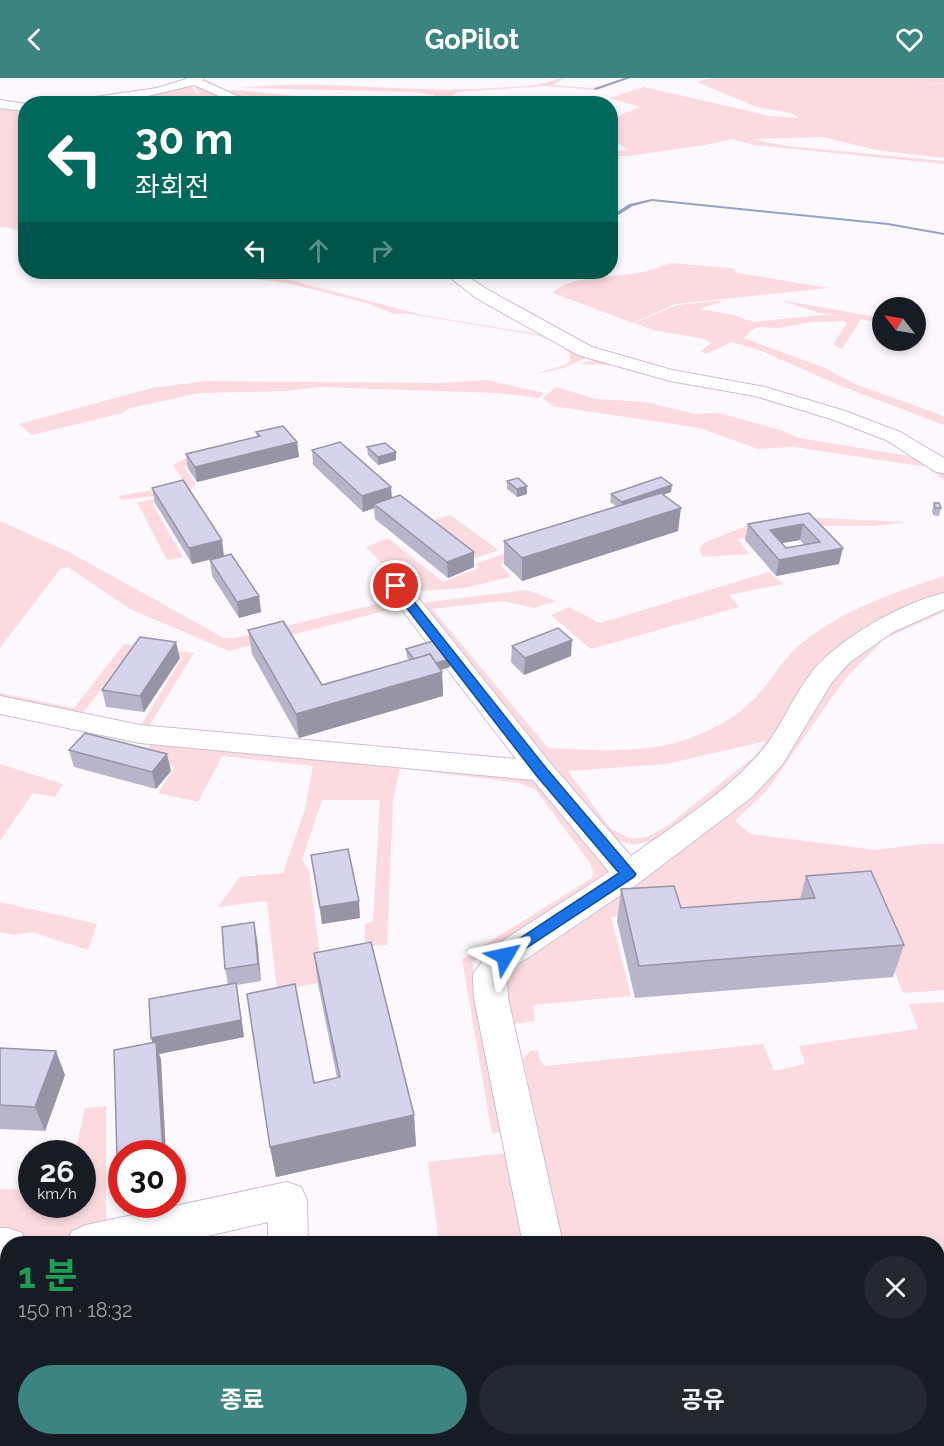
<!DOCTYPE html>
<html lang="ko">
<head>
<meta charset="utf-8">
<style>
  :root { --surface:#171b24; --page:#242831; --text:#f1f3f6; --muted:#9ea1a6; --accent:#3c8480 }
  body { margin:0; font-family:Raleway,"Noto Sans KR",sans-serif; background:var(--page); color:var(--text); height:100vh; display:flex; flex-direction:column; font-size:22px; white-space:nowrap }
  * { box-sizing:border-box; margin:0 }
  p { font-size:20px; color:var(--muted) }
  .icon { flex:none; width:33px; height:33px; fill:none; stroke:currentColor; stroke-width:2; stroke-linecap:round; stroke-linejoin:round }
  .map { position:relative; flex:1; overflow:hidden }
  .drawer { position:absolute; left:0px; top:1158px; width:945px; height:210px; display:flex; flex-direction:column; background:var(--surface); border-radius:24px 24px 0 0; box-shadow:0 3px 9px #0003 }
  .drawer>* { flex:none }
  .guide { position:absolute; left:18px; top:18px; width:600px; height:183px; border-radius:24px; box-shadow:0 3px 9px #0003; background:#00695c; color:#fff; overflow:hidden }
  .needle { width:39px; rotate:301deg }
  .controls { position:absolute; left:872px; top:219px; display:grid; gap:12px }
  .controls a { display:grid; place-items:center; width:54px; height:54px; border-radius:50%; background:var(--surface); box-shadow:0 3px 9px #0003; font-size:30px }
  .speed { position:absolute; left:18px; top:1062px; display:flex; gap:12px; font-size:30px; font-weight:700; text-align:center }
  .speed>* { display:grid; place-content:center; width:78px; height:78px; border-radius:50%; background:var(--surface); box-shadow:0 3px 9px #0003; line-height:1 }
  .speed small { font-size:15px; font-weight:400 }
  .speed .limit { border:9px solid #d22; background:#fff; color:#111 }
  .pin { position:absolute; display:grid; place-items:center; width:51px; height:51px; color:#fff; margin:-26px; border:3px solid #fff; border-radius:50%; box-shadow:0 2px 6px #0007 }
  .me { position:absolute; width:66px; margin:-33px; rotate:54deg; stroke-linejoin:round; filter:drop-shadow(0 0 4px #0008) }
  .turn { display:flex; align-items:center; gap:21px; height:126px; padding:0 18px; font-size:27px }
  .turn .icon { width:78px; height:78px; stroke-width:2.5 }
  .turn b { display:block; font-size:42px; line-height:51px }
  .lanes { display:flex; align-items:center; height:57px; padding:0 18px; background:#0003; justify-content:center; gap:30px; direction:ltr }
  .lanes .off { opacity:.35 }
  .round { display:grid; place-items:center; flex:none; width:63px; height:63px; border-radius:32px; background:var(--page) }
  .head { display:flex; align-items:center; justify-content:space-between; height:102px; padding:0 18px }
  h1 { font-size:36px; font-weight:700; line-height:45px; color:#1e9e55 }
  .button { display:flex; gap:12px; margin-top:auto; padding:12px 18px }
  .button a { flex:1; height:69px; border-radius:36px; background:var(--accent); color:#fff; font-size:24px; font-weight:700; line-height:69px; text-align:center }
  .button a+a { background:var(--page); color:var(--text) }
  header { display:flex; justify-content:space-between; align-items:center; height:78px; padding:0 18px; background:var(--accent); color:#fff; font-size:27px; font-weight:700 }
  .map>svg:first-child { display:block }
  .green { fill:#fbdbe0; fill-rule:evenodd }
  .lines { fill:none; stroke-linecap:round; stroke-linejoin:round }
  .stream { fill:#93a2c6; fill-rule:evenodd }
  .minor-casing { stroke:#cebed3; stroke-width:2 }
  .minor { fill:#fff; fill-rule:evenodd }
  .wall { fill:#b8b5cb; fill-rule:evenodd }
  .shaded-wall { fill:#9694a5 }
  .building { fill:#d6d3ec; stroke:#9694a5; stroke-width:1.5; fill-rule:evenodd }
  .route { fill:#1a73e8; stroke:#114b97; stroke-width:1.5 }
</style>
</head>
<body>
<header><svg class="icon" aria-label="back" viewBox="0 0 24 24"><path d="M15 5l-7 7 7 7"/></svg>GoPilot<svg class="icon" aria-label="heart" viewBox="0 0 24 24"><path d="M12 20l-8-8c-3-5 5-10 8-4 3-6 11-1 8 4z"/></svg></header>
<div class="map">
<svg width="944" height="1368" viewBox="0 0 944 1368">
  <rect width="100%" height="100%" fill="#fcf8fd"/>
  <path class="green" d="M205 0 223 13 238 12 361 25C320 25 231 36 205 0Z
    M559 0H565L553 7 591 10 625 0H633L593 12 545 8 458 14 442 25H433L434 17 417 14 241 10C324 0 409 16 492 10 516 8 537 10 559 0Z
    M711 0H944V5L925 6H944V80L876 72 823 59 751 61 787 68 944 83V86L754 67 732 61 705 67 628 78H611V74L627 72 611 59V47L622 36 640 29 610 20 644 9 770 38 800 40 790 35 757 29 697 4Z
    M193 6 245 25H232L224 22 230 25 79 26 191 7 196 15 200 17Z
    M0 27 25 29V152C13 154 8 147 0 149Z
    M670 185 732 190 738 195 829 210 675 226 633 245 553 215C562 199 623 198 643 194 653 192 661 188 670 185Z
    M200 194 290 202 422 237 550 258 592 277 564 290 530 297 565 287 570 283 569 274 555 264 536 257 404 235 394 236 367 225 287 205Z
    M726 222 699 231 734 237 752 244 822 237 845 238 819 235 780 222 787 223 882 240V245L861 241 842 271 834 267 835 263 847 245 844 243 813 244 777 250 758 249 751 253 744 260 825 290 857 307 936 335 944 339V347L841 308 764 274 732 264 706 276 701 273 711 265 705 261 653 252 635 245 677 227Z
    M597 281 664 298 757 315 854 344 902 366 944 395V402L927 389 794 369 758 371 700 350 552 328 543 320 556 309 596 321 645 324 695 336 719 335 780 352 799 360 915 379 891 364 862 351 768 321 653 298 612 287 579 286Z
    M487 302 544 315 539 320 499 315 318 309 287 313 200 315 130 330 122 335 32 357 19 346 152 310 207 303 439 305Z
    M255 370 184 389 196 406 188 414 122 422 118 418 176 408 182 400 173 387 190 378Z
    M185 416 152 425 183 479 167 482 137 424Z
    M649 425 659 435 500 486 511 499 465 510 409 514 366 469 388 460 443 504 479 490 475 486Z
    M450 437 499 472 470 482 425 445Z
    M796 439 907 444 874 448H810L738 461 749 476 703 479 699 472 704 465 756 444Z
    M0 443 71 475 224 560H235L394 522 400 529 229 573 130 531 68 489 60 491 0 570Z
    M769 494 783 506 729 517 739 529 591 571 551 537 569 529 600 545Z
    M944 498V517L891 539 801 624 746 696 653 763 633 767 615 761 604 753 421 525 527 512 556 523 534 530 503 523 432 531 548 670C596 672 647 677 693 659 720 649 744 634 763 611 775 596 785 579 801 566 837 534 898 513 944 498ZM766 663 755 678 667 748 647 759 631 761 610 750 568 693 666 686Z
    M944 528V534L884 561 845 601 768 711 735 743 750 756 876 772 923 766H944V912L903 915 866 820 611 839 631 918 533 927 535 943 514 946 508 926V908L512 895 536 872 677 773 833 597 865 567Z
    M124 566 194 575 149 648 141 647 183 578 131 571 80 639 0 622V615L74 630Z
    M154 662 535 700 610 795 603 809 472 884 500 1054 492 1056 462 881 592 800 593 793 590 785 536 712 519 705 400 690 393 723 387 867 365 868V846L373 843 380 722H322L302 782 309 792 323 904 277 913 267 823 218 829 240 799 283 795 305 731 313 688 222 678 198 724 158 715 175 689 139 680Z
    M0 686 63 706 55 719 33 715 0 763Z
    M0 824 97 846 88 872 32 854 14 857 0 854Z
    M944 924V1368H606L604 1361 938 1360V1166L563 1165 523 981 530 973 538 972 539 980 544 988 763 966 774 993 805 986 799 968 918 951 909 926Z
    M106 1028V1142L91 1161 0 1163V1111L31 1112 32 1126H82V1076L51 1075 55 1066H77L85 1030Z
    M514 1074 531 1165H439L428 1084Z
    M0 1315H7L8 1360H266V1368H74L0 1364Z"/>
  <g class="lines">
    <path class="stream" d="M624 0H630L596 12 593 11Z
      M652 121 888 145 944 155V157L888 147 652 123 633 128 610 142V139L629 126Z"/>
    <g class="minor-casing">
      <path id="minor" d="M189 0H204L202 2 255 26H237L194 7 139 20 102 26H68L74 22 157 10Z
        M0 22 27 26 26 33 0 30Z
        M443 194H461L488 212 592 269 672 292 765 309 845 333 900 354 944 380V395L936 394 886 362 831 341 755 318 670 303 578 277 476 220Z
        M396 501 405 503 551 686 631 778C676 746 724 716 760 675 781 651 792 619 812 594 839 560 902 525 944 515V531L893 554 850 584 832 604 782 687 752 719 640 804 517 887 507 899 508 920 563 1166H523L474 920 473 896 493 869 609 794 533 702 140 665 0 636V618L140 647 516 681 384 508 387 503Z
        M287 1104 301 1109 307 1122 308 1166H268V1144L173 1166H66L72 1153 86 1147Z
        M0 1150H8L22 1155 27 1166H8V1188H0Z
        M269 1360H315V1368H269Z
        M562 1360H607L608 1368H562Z"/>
    </g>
    <use href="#minor" class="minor"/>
  </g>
  <path class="wall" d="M256 354 297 364 299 379 197 404 188 391 186 376 257 359Z
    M367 369 396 382 378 387 368 377Z
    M312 372 391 409 392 420 474 489 448 500 375 441 374 430 363 434 313 387Z
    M507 403 527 416 517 419 507 411Z
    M152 410 224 478 192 486 155 425Z
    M671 414 663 417 678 453 522 503 504 486V463L616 428 610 424 611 416Z
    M934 425 941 430 939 438 933 437 932 433Z
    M809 435 839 486 776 498 745 462 748 446ZM800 462 804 467 786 470 781 465Z
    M210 482 259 518 261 534 239 540 212 498Z
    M248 552 322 607 409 582 407 579 406 571 450 581V589L441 592 442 594 443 618 299 660 252 576Z
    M512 568 571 578 524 597 511 584Z
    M180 580 144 634 106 629 102 612Z
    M69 672 171 693 156 711 74 689Z
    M311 777 360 840 322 846Z
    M806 798 904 867 893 899 635 920 617 843 621 811 681 830 800 821Z
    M257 861 261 903 237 907 244 959 159 976 161 981 122 1126H158L124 1133 118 1117 153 965 228 906 225 891Z
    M314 875 414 1037 416 1068 276 1099 270 1069 314 1005 337 1000 318 906Z
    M0 970 65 997 45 1053 0 1051Z"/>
  <path class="shaded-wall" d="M297 364 299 379 197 404 195 389Z
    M396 374V382L378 387V379Z
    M672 407 671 414 621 432 622 424Z
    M527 408V416L517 419V411Z
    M391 409 392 424 374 426V430L363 434 362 418Z
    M681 430 678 453 522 503V480Z
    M803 446 800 462 767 468 770 452Z
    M222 462 224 478 192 486 189 470Z
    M843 470 839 486 776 498 779 482Z
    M474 474V489L448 500 447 484Z
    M259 518 261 534 239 540 237 524Z
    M572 562 571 578 524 597 525 580Z
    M176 564 180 580 144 634 140 618Z
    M450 581V589L421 598 420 589Z
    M442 594 443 618 299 660 296 636Z
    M167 676 171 693 156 711 152 694Z
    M359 823 360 840 322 846 320 829Z
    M254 844 257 861 261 903 258 886Z
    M236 905 244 959 159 976 161 981 166 1076H163L156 977 151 960Z
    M56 973 65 997 45 1053 35 1029Z
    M414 1037 416 1068 276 1099 270 1069Z
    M118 1117H122V1126H158L124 1133Z"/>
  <path class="building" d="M283 348 297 364 195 389 186 376 260 358 256 354Z
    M340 364 391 409 362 418 312 372Z
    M385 365 396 374 378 379 367 369Z
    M661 399 672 407 622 424 611 416Z
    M518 400 527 408 517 411 507 403Z
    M183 402 222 462 189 470 152 410Z
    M661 415 681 430 522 480 504 463Z
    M400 417 474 474 447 484 374 426Z
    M934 425H939L941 430H935Z
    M809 435 843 470 779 482 748 446ZM803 446 820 464 786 470 770 452Z
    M231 476 259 518 237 524 210 482Z
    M283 543 322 607 430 576 442 594 296 636 248 552Z
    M558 550 572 562 525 580 512 568Z
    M140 559 176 564 140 618 102 612Z
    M436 562 450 581 436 585 430 576 414 581 406 571Z
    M85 655 167 676 152 694 69 672Z
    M348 771 359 823 320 829 311 777Z
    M871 793 904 867 639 888 621 811 674 808 681 830 815 820 806 798Z
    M254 844 258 886 225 891 222 849Z
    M371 864 414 1037 270 1069 247 916 295 906 314 1005 340 999 314 875Z
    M236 905 241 942 151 960 149 921Z
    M156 964 163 1076H122V1117H118L114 972Z
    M0 970 56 973 35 1029 0 1027Z
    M357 1360H455L456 1368H357Z"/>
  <path class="route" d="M396 505 400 506 546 690 636 796 634 799 505 884 499 882 497 878 499 874 619 795 536 697 392 511V506Z"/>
</svg>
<div class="controls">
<a><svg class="needle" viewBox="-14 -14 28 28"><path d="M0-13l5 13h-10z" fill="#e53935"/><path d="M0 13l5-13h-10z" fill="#9ea1a6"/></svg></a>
</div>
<div class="speed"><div>26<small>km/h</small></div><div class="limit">30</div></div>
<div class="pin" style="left:396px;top:508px;background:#d93025"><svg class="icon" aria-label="arrive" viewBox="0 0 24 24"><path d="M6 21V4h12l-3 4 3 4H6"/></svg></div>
<svg class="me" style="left:505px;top:878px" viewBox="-20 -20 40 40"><path d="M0-17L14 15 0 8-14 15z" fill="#1a73e8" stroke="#fff" stroke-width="4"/></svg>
<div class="guide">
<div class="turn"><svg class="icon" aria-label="left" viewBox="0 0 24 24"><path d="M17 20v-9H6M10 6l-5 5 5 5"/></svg><div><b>30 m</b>좌회전</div></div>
<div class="lanes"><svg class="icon" aria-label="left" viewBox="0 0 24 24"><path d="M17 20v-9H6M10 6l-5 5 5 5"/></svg><svg class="icon off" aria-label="ahead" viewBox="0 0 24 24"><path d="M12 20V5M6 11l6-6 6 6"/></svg><svg class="icon off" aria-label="right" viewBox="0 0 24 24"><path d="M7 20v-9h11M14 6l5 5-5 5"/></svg></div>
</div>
<section class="drawer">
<div class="head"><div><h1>1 분</h1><p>150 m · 18:32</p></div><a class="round"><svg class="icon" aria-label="close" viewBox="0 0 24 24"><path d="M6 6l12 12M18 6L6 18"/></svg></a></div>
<div class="button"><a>종료</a><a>공유</a></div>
</section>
</div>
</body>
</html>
